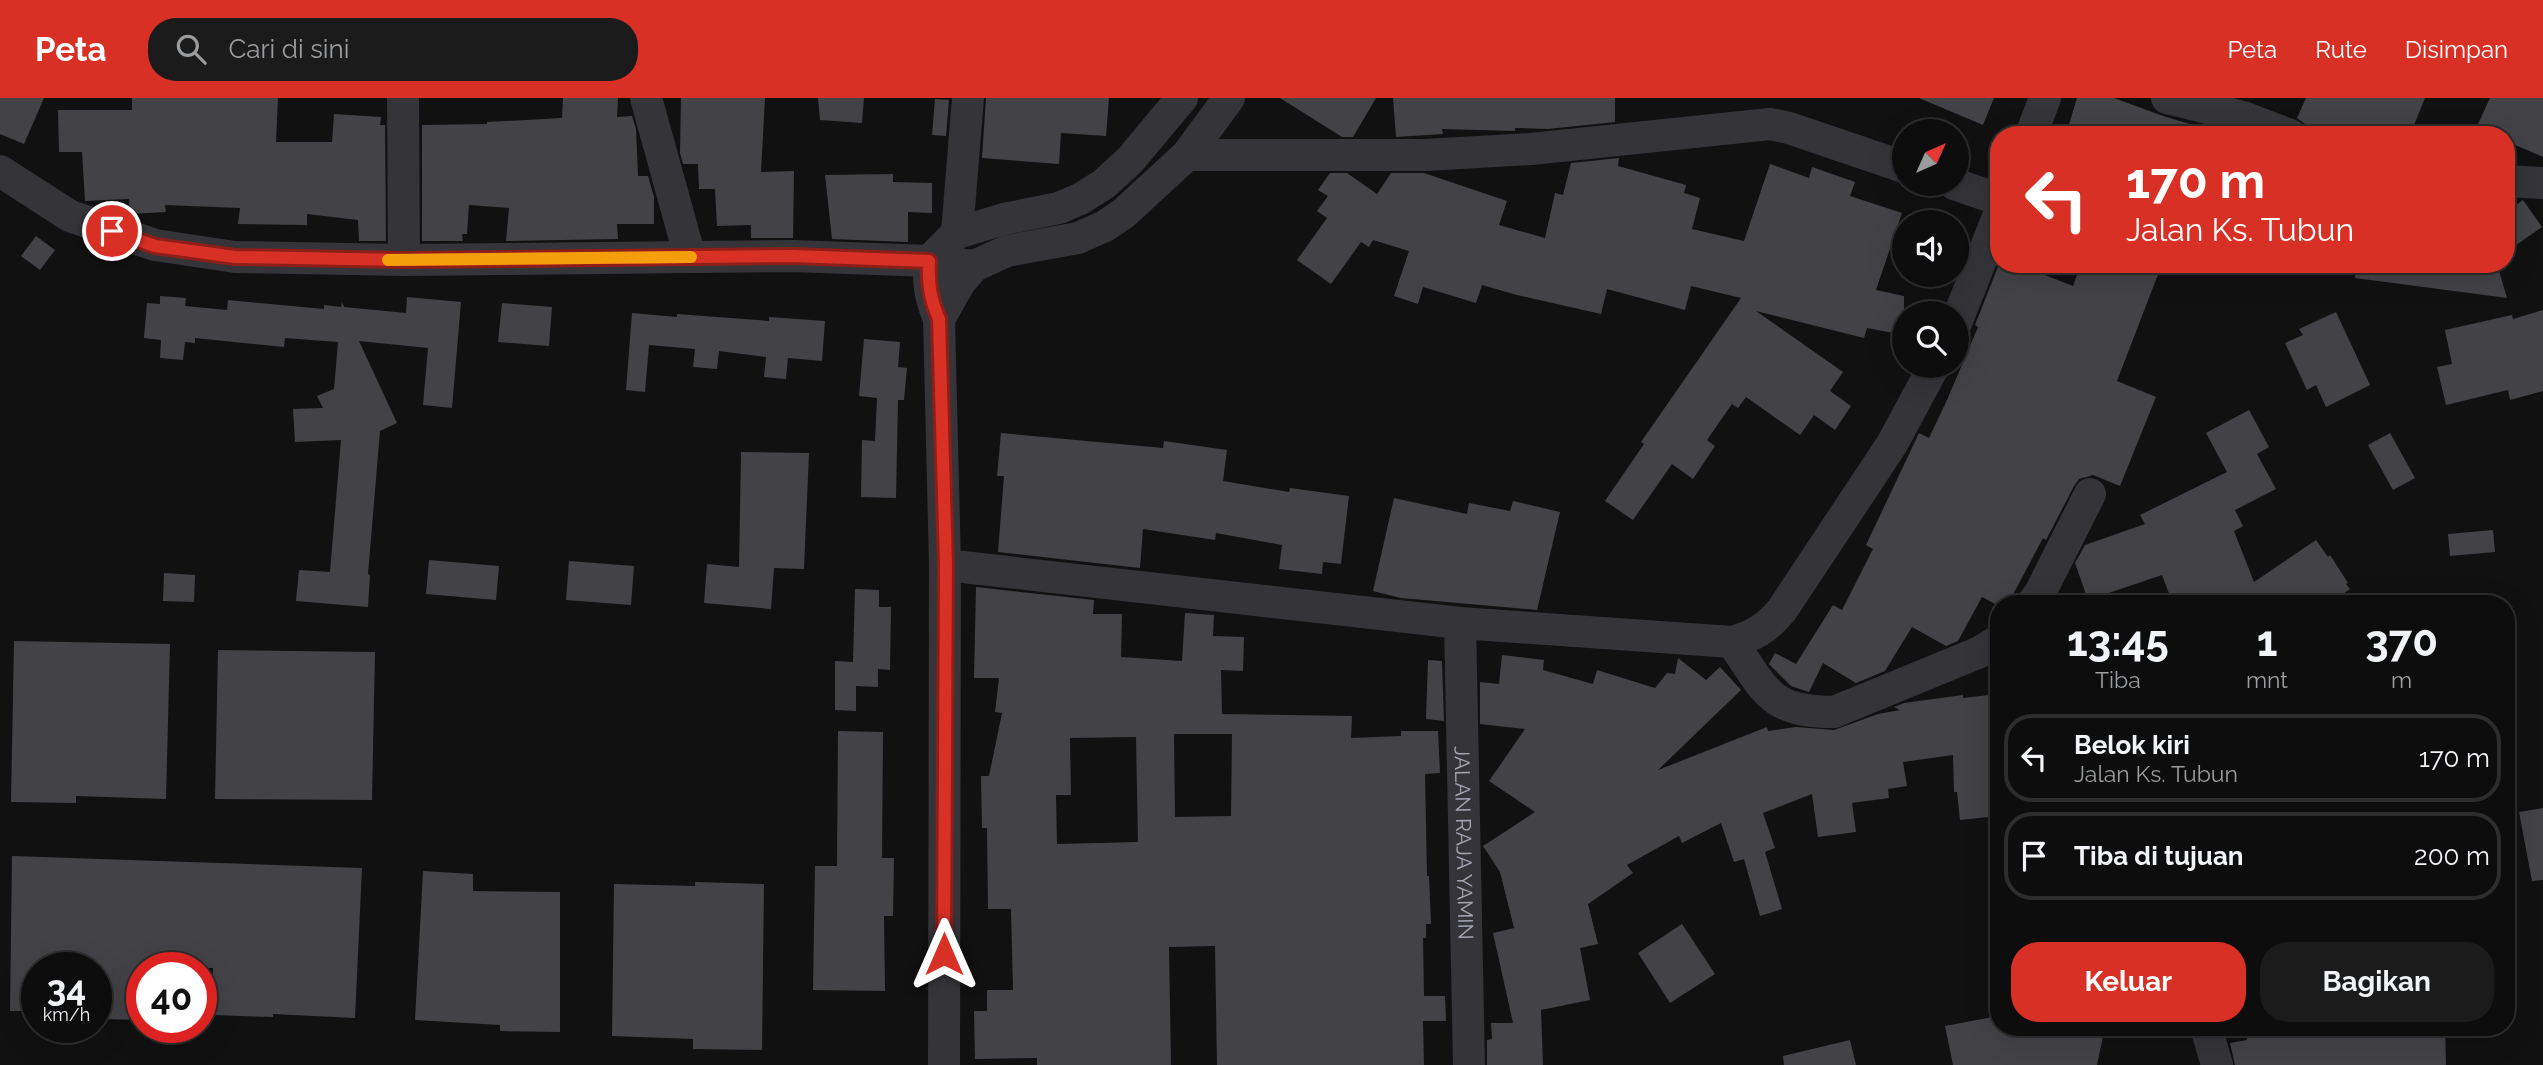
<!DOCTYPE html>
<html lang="id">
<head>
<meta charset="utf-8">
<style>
  :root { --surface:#0d0d0e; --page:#1b1b1c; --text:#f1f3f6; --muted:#9a9c9e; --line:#2d2d2e; --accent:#d93025 }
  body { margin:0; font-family:Raleway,sans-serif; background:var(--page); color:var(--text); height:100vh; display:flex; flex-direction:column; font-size:26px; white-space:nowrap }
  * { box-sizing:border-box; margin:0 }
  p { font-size:23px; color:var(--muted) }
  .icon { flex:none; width:38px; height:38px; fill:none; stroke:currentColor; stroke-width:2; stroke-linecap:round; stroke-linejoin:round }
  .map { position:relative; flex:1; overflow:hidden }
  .details { position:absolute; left:1990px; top:497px; width:525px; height:441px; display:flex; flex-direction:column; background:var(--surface); border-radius:28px; box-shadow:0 7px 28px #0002,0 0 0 2px var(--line) }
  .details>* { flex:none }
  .hud { position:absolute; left:1990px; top:28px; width:525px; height:147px; border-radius:28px; box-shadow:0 7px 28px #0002,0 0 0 2px var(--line); background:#d93025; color:#fff; overflow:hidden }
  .needle { width:46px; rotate:45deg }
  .buttons { position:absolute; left:1892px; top:21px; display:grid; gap:14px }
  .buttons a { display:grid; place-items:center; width:77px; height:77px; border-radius:50%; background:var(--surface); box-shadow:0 7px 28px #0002,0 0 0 2px var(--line); font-size:35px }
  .speed { position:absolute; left:21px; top:854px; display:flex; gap:14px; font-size:35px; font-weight:700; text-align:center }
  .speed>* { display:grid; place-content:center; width:91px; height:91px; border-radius:50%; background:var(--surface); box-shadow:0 7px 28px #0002,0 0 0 2px var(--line); line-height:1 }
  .speed small { font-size:18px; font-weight:400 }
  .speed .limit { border:10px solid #d22; background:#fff; color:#111 }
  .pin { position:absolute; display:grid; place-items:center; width:60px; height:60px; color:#fff; margin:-30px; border:4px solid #fff; border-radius:50%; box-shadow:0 2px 7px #0007 }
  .me { position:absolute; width:77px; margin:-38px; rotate:0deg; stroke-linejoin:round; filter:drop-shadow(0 0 5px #0008) }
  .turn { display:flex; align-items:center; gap:24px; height:147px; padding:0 21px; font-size:32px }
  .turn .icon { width:91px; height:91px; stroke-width:2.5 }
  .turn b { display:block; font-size:49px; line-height:60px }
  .eta { display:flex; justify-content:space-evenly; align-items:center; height:119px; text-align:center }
  .eta b { font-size:42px; font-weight:700; line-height:49px }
  .cta { display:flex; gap:14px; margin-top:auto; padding:14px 21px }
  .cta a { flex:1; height:80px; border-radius:28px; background:var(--accent); color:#fff; font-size:28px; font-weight:700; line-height:80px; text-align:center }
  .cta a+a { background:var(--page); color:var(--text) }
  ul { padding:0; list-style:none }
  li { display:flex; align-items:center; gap:21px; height:88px; margin:0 14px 10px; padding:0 7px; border:4px solid var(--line); border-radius:28px }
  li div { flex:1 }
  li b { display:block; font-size:26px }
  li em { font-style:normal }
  header { display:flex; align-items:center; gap:42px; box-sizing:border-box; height:98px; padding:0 35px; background:var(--accent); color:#fff }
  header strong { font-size:33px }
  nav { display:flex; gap:38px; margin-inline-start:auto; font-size:24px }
  .search { width:490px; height:63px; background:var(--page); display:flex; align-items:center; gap:18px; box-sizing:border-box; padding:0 24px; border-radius:28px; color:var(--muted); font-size:26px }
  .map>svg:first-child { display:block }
  .building { fill:#434347; fill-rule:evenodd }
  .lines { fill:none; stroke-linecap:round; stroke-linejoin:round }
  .minor { stroke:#353439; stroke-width:32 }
  .route-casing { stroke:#8d1f18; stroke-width:18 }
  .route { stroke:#d93025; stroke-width:12 }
  .slow { stroke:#f59e0b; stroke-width:12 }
  .labels { text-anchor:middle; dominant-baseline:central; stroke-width:7; stroke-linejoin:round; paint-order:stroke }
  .street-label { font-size:21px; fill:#a4a5b1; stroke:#0c0c0d }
</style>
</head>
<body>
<header>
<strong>Peta</strong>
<div class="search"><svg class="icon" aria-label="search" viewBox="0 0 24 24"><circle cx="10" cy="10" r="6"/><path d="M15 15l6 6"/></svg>Cari di sini</div>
<nav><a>Peta</a><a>Rute</a><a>Disimpan</a></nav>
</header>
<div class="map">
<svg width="2543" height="967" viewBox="0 0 2543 967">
  <rect width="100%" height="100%" fill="#111112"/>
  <path class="building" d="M0 0H44L24 46 0 36Z
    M132 0H278L276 44H332L334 16 381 19 380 27H385L386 143H359L358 122 307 116V127L238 126 240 110 165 107 166 114 130 116 129 101 85 103 82 54H59L58 12H132Z
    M563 0H618L617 19 632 18 636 31 638 78H648L654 99V126H617L618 141 506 143 509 110 469 107 467 136H462L463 143H422V27L487 26V24L562 20Z
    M681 0H765L761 74 794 73 793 140H751V127L717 128 715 91H699L698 66H683L680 55Z
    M818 0H864L862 25 820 22Z
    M986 0H1109L1106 38 1061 35 1059 66 982 60Z
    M1280 0H1376L1353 39H1342Z
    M1393 0H1615V24L1548 31 1515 30V33L1442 31 1443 36 1396 39Z
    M1919 0H1994L1983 27Z
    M2077 0H2114L2163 18 2213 33V37H2080L2067 33Z
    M2306 0H2425L2410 37H2308L2305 26 2297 20Z
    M2490 0H2543V59L2506 43V37H2473Z
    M935 1 949 2 946 38 932 37Z
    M1619 60 1618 68 1686 87 1684 95 1700 100 1692 131 1744 143 1770 66 1809 80 1812 69 1855 84 1850 98 1902 115 1876 192 1904 198V237L1867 230 1864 240 1756 213 1843 274 1830 293 1851 308 1835 332 1814 317 1800 337 1746 299 1738 310 1732 306 1707 342 1715 348 1693 381 1672 366 1633 422 1605 403 1644 346 1641 344 1741 200 1691 188 1685 212 1607 191 1601 216 1517 197 1482 187 1476 205 1423 189 1418 206 1394 198 1409 153 1373 142 1369 149 1361 144 1331 186 1297 162 1327 120 1317 113 1328 98 1318 92 1330 75H1347L1377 96 1391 75H1424L1507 103 1499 127 1545 140 1555 95 1563 97 1571 65Z
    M893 76V84L932 85V115L908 114V144L832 141 825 77Z
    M2523 102 2542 129 2506 154V114Z
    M36 138 55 152 40 172 21 158Z
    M1999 166H2017L2073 188 2081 166H2162L2117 283 2156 299 2120 388 2093 377 2079 381 2074 388 2046 442 2043 440 2008 506H1995L1982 499 1958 543 1946 548 1912 529 1885 573 1856 585 1823 565 1809 594 1791 588 1769 566 1775 555 1796 566 1833 507 1842 512 1873 451 1866 447 1919 335 1929 340 1947 302 1978 229 1975 227Z
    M2356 166H2497L2507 200 2355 180Z
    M160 198 186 200 185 208 227 212 228 202 324 211V207L341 209 342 204 344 209 406 215 407 199 461 204 452 310 423 307 428 250 359 243 397 325 380 333 368 476 370 477 368 509 296 503 299 472 330 474 341 342 295 344 293 311 323 310 317 298 334 291 338 244 285 240 284 249 195 240V245L185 244 183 262 160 260 161 242 144 240 147 205 160 206Z
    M502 205 552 209 549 248 498 244Z
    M2543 212V293L2510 302 2508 292 2446 307 2437 269 2452 266 2445 232 2512 217 2513 221Z
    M2336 214 2370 287 2326 309 2316 287 2307 292 2285 245 2303 237 2299 231Z
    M632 215 677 219V216L769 223V219L825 223 822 263 788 260 786 281 764 279 766 259 719 253 717 271 693 269 695 251 649 247 645 294 626 292Z
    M864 241 900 244 898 269 907 270 904 302H898L896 400 861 399 862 342 875 343 877 300 859 298Z
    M2249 312 2269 349 2257 356 2276 391 2235 412 2243 428 2234 433 2254 484 2316 442 2328 459 2330 457 2348 485 2346 486 2350 491 2329 506H2173L2162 477 2088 502 2075 465 2085 447 2145 426 2140 417 2227 374 2206 335Z
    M1001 335 1163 350 1164 343 1227 352 1223 383 1289 394 1290 390 1349 398 1341 466 1323 464 1322 476 1279 471 1282 447 1216 435 1215 442 1143 431 1140 470 998 454 1004 378H997Z
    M2390 335 2415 380 2393 392 2368 347Z
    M741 354 809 355 804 471 774 470 771 511 704 505 707 466 739 469Z
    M1394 400 1467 416 1469 405 1510 413 1513 403 1560 414 1537 512 1401 500 1373 493Z
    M2493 432 2495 454 2450 458 2448 436Z
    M429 462 499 468 496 502 426 496Z
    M569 463 634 468 631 507 566 502Z
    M164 475 195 477 194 504 163 503Z
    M976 489 1094 502 1093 516H1122L1121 559 1182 563 1185 515 1214 517 1213 538 1244 539 1243 573 1221 572 1222 616 1352 618 1351 640 1401 638V633H1438L1440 675 1425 676 1427 778H1429L1431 826H1426V840H1423L1424 898H1445L1446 923H1423L1424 967H1217L1215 848 1169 849 1171 967H1037V960L975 961 974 913H987V892H1013L1011 811H988L987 730H982L981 678H989L1002 615 995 614 999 580H974ZM1174 636H1232L1231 718 1175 719ZM1136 639 1138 744 1057 746 1056 697H1071L1070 640Z
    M855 491 879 492V509H891L890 572 878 571V589L856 588V613L835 612V563L853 564Z
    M14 543 170 546 166 701 76 698V705L11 704Z
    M218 552 375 554 372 702 215 701Z
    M1502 557 1544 562 1543 572 1593 586 1597 572 1655 590 1667 575 1675 576 1678 560 1706 582 1720 569 1741 592 1658 672 1767 629 1768 633 1796 629 1834 632 1878 616 1900 612 1894 609 1904 605 1963 597V600L1998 596V718L1960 722 1957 694H1954L1953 657 1903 664 1907 688 1888 691 1889 700 1852 705 1856 734 1818 739 1812 696 1763 715 1775 750 1765 754 1782 811 1760 818 1744 761 1734 764 1721 725 1682 745 1679 738 1627 767 1633 775 1588 806 1598 846 1580 850 1590 902 1541 912 1543 967H1487V942L1492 941 1491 925H1513L1493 835 1514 830 1500 774 1483 748 1535 714 1489 683 1525 631 1480 626V584L1499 586Z
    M1428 562 1442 563 1444 623 1426 621Z
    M838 633 883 634 882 760H894L893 818H884L885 893 813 892 815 768H837Z
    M2543 710V782L2532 783 2519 714Z
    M12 758 362 770 355 920 273 916V919L211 917 213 870H142V922L99 921 100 870H37V913H10Z
    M423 773 473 776V793L560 794V934L500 933V927L415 922Z
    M695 784 764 786 762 952 693 951V941L612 938 614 786 695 788Z
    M1682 826 1715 876 1670 905 1638 855Z
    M1998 918V929H2105L2097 967H1953L1945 928Z
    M2246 929H2445L2446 967H2235L2230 945 2247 942Z
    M1850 942 1856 967H1784L1783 958Z"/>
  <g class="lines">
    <g class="minor">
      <path d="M403 0 404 162"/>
      <path d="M646 0 690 159"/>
      <path d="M2167 0 2243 19 2290 37"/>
      <path d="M2031 37 2045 0"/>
      <path d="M1187 57H1425L1531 51 1770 26 1789 30 1904 69"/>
      <path d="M0 73 70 118 155 147 235 159 404 162 793 158 929 163 974 168"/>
      <path d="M2506 83 2543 85"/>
      <path d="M1954 86 1998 101"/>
      <path d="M957 135 968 0"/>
      <path d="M939 221 960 184 974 168 1007 153 1078 140 1105 128 1124 115 1187 57 1229 0"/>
      <path d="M1956 225 1998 119"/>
      <path d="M945 467 1460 525 1732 544C1754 538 1767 530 1782 512L1892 346 1934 268"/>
      <path d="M2032 506 2040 495 2090 396"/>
      <path id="s1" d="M1460 525 1469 967"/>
      <path d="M1732 544C1766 593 1769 614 1834 614L1980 554 1998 543"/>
      <path d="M2206 929 2217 967"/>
      <path d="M944 967 945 467 939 221C930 200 928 185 929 163L957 135 1004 121 1059 110 1080 101 1104 86 1130 62 1182 0"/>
    </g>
  </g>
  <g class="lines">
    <g class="route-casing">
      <path id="route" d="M112 133 155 148 235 159 404 162 793 158 929 163C928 185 930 200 939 221L946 467 944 856"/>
    </g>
    <use href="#route" class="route"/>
    <path class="slow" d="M388 162 691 159"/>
  </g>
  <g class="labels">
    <g class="street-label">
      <text stroke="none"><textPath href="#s1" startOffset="220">JALAN RAJA YAMIN</textPath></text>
    </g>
  </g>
</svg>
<div class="buttons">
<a><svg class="needle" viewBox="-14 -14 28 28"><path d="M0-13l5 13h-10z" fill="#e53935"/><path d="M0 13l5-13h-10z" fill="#9a9c9e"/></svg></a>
<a><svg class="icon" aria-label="sound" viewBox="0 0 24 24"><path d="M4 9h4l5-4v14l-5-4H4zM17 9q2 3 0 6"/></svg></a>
<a><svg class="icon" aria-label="search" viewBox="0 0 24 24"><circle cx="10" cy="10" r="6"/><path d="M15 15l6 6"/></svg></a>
</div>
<div class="speed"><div>34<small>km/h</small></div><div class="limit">40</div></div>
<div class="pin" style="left:112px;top:133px;background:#d93025"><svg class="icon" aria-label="arrive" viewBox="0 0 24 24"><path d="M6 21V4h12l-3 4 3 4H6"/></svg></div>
<svg class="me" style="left:944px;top:856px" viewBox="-20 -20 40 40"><path d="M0-17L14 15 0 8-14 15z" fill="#d93025" stroke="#fff" stroke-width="4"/></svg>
<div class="hud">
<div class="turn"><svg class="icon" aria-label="left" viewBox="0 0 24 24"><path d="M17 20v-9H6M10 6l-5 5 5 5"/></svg><div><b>170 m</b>Jalan Ks. Tubun</div></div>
</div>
<section class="details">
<div class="eta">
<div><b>13:45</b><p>Tiba</p></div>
<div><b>1</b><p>mnt</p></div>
<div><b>370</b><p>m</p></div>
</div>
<ul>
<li><svg class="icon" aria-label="left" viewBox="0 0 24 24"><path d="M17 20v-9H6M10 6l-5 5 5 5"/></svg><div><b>Belok kiri</b><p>Jalan Ks. Tubun</p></div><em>170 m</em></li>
<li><svg class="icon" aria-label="arrive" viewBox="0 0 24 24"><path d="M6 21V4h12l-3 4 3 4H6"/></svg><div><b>Tiba di tujuan</b></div><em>200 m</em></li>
</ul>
<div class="cta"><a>Keluar</a><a>Bagikan</a></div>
</section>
</div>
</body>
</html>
